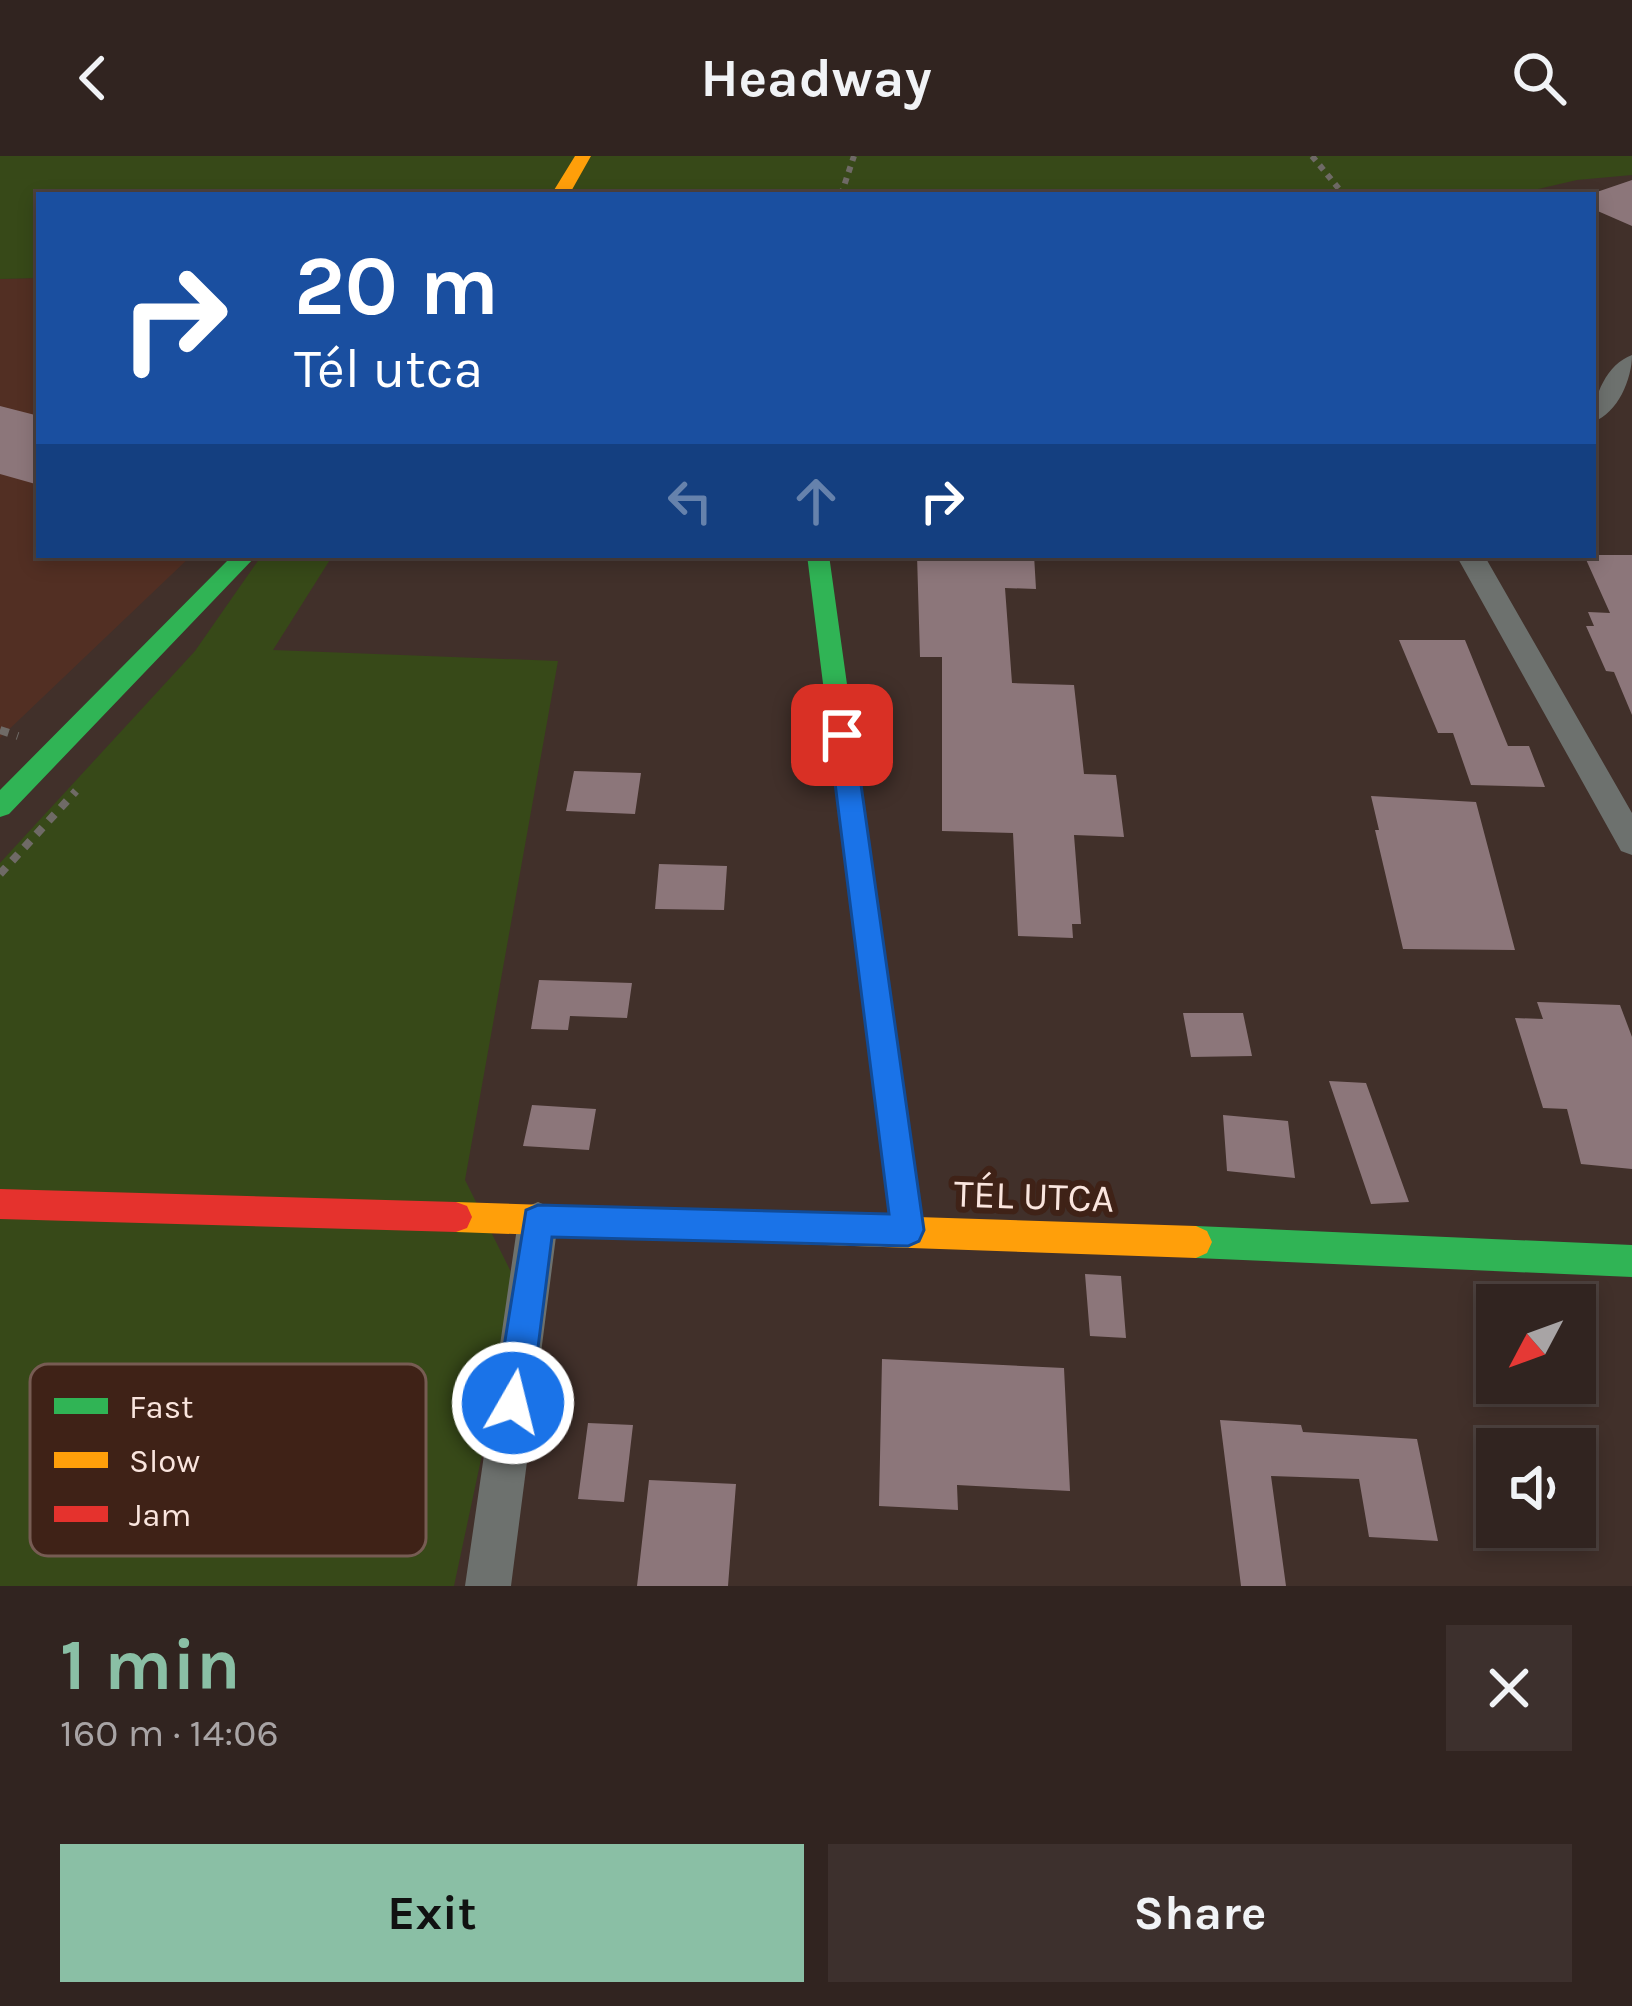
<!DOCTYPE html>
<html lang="en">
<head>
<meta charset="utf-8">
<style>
  :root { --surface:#312420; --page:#3d302d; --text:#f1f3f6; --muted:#a8a4a5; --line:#4c413e; --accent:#8abfa5 }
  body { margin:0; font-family:Karla,sans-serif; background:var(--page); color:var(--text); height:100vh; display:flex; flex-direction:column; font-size:45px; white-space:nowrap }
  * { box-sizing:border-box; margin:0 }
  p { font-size:39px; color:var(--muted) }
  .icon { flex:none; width:66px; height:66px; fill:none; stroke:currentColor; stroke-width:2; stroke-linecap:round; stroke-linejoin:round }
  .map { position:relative; height:1430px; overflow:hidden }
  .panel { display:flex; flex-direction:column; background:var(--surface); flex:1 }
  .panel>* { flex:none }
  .guide { position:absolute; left:36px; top:36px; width:1560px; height:366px; border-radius:0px; box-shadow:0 6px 18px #0003,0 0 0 3px var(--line); background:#1a4fa0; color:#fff; overflow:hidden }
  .needle { width:78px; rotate:229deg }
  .controls { position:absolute; left:1476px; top:1128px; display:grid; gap:24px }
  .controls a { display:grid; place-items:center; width:120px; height:120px; border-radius:0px; background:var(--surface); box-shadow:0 6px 18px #0003,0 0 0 3px var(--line); font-size:60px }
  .pin { position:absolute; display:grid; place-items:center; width:102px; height:102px; color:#fff; margin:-51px; border-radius:24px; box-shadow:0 6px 18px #0006 }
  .me { position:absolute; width:132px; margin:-66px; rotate:8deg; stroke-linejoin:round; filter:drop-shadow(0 0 9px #0008) }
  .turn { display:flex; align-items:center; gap:42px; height:252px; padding:0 60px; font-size:54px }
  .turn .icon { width:156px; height:156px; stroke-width:2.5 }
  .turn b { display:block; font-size:84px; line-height:102px }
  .lanes { display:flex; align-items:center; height:114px; padding:0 60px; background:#0003; justify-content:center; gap:60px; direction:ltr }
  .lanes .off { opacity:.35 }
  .round { display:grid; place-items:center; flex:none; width:126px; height:126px; border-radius:0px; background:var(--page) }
  .headline { display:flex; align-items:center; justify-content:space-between; height:204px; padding:0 60px }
  h1 { font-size:72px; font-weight:700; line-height:90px; color:var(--accent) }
  .action { display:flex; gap:24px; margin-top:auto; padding:24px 60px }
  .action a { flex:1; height:138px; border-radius:0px; background:var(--accent); color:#111; font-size:48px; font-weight:700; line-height:138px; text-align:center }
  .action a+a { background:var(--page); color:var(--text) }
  header { display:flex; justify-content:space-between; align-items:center; height:156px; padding:0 60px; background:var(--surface); font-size:54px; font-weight:700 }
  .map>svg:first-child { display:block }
  .built { fill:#522f23 }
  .green { fill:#374918 }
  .building { fill:#8c767a }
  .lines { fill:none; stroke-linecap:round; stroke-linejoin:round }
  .path-far1 { stroke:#6f6a66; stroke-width:6; stroke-dasharray:6 6; stroke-linecap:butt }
  .path { stroke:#6f6a66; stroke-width:8; stroke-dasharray:9 9; stroke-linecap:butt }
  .street { fill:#6d716e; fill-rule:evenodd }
  .fast { fill:#30b455; fill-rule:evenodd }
  .slow { fill:#ff9f0a; fill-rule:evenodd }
  .jam { fill:#e5322d; fill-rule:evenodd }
  .route { fill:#1a73e8; stroke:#114b97; stroke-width:3 }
  .labels { text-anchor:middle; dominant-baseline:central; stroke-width:12; stroke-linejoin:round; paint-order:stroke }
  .street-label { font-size:39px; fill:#fae5de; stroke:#3f2217 }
  .key { fill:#3f2217; stroke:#775c53; stroke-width:3 }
  .key-label { font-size:33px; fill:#fae5de }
</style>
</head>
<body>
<header><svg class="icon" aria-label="back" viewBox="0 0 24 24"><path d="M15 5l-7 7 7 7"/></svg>Headway<svg class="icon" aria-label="search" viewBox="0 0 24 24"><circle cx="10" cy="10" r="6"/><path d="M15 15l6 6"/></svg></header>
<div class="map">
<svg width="1632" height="1430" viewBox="0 0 1632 1430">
  <rect width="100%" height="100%" fill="#41302a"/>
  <path class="built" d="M39 122V399H192L0 582V123Z"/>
  <path class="green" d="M0 0H1632V19L1577 24 1512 39H39V122L0 123Z
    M262 399H333L273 494 558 505 465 1024 518 1130 454 1430H0V707L195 495Z"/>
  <path class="building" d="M1632 24V70L1593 53V39H1588Z
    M0 250 39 260V329L0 318Z
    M917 399H1034L1036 433 1005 432 1012 527 1074 529 1084 618 1116 619 1124 681 1074 679 1081 768H1072L1073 782 1018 780 1013 677 942 675V501H920Z
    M1584 399H1632V559L1614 516 1606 515 1586 470H1594L1588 456 1610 457Z
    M1399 484H1465L1508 590H1529L1545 631 1471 629 1453 577H1438Z
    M574 615 641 617 635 658 566 655Z
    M1371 640 1476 646 1515 794 1403 793 1375 674H1379Z
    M659 708 727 710 724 754 655 753Z
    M539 824 632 827 627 862 570 860 568 874 531 873Z
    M1537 846 1620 849 1632 881V1013L1581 1008 1567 953 1543 952 1515 862 1543 863Z
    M1183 857H1243L1252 900 1191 901Z
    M1329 925 1366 927 1409 1046 1371 1048Z
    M532 949 596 953 589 994 523 990Z
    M1223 959 1288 965 1295 1022 1227 1015Z
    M1085 1118 1121 1120 1126 1182 1090 1180Z
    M882 1203 1064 1212 1070 1335 957 1329 958 1354 879 1350Z
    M1220 1264 1301 1269 1303 1276 1417 1283 1438 1385 1369 1381 1359 1323 1271 1320 1286 1430H1241Z
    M588 1267 633 1269 624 1346 578 1343Z
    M649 1324 736 1328 728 1430H637Z"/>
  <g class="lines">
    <path class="path-far1" d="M1312 0 1344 39
      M841 39 854 0"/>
    <path class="path" d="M0 574 18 580
      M0 718 76 635"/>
    <path class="street" d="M1632 199C1632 223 1618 257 1593 266 1593 240 1607 208 1632 199Z
      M1456 399H1484L1632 657V699L1621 695Z
      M538 1046 552 1052 558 1065 511 1430H465L518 1065 524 1052Z"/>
    <path class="fast" d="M233 399H257L9 658 0 661V634Z
      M807 399H829L923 1074 918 1085 907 1090 896 1085 891 1074Z
      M1196 1070 1632 1089V1121L1196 1102 1185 1097 1180 1086 1185 1075Z"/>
    <path class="slow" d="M575 0H591L569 39H551Z
      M456 1046 1196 1070 1207 1075 1212 1086 1207 1097 1196 1102 456 1076 445 1072 440 1061 445 1050Z"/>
    <path class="jam" d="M0 1033 456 1046 467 1050 472 1061 467 1072 456 1076 0 1063Z"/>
  </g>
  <path class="route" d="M842 570 854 579 924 1074 919 1085 908 1090 552 1081 531 1247 525 1260 513 1265 501 1260 495 1247 526 1054 538 1049 889 1058 829 579Z"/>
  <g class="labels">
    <g class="street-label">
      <text transform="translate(1034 1040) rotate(2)">TÉL UTCA</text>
    </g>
  </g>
  <rect x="30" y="1208" width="396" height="192" rx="18" class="key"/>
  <rect x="54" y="1242" width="54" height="16" fill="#30b455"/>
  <rect x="54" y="1296" width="54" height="16" fill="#ff9f0a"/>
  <rect x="54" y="1350" width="54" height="16" fill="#e5322d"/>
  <g class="key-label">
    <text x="129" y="1262">Fast</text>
    <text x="129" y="1316">Slow</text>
    <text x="129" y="1370">Jam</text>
  </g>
</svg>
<div class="controls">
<a><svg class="needle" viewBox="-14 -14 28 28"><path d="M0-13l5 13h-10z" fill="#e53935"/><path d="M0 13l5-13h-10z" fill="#a8a4a5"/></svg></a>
<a><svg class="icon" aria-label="sound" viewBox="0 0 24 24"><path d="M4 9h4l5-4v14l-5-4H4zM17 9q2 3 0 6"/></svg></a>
</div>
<div class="pin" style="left:842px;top:579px;background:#d93025"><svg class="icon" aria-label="arrive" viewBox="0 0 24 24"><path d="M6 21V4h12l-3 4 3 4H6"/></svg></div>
<svg class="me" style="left:513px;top:1247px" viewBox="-20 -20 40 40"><circle r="17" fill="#1a73e8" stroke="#fff" stroke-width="3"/><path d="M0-11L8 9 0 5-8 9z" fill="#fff"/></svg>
<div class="guide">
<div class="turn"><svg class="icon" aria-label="right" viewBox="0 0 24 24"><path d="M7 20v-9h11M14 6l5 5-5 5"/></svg><div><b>20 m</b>Tél utca</div></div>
<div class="lanes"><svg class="icon off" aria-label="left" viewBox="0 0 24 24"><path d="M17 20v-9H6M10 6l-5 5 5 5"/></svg><svg class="icon off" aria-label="ahead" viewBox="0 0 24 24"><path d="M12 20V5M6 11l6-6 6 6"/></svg><svg class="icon" aria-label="right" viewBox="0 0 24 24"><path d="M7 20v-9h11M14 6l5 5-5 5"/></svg></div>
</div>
</div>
<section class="panel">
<div class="headline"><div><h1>1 min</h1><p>160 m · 14:06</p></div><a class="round"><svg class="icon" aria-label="close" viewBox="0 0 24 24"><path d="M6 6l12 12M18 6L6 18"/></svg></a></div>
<div class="action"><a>Exit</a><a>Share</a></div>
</section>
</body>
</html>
